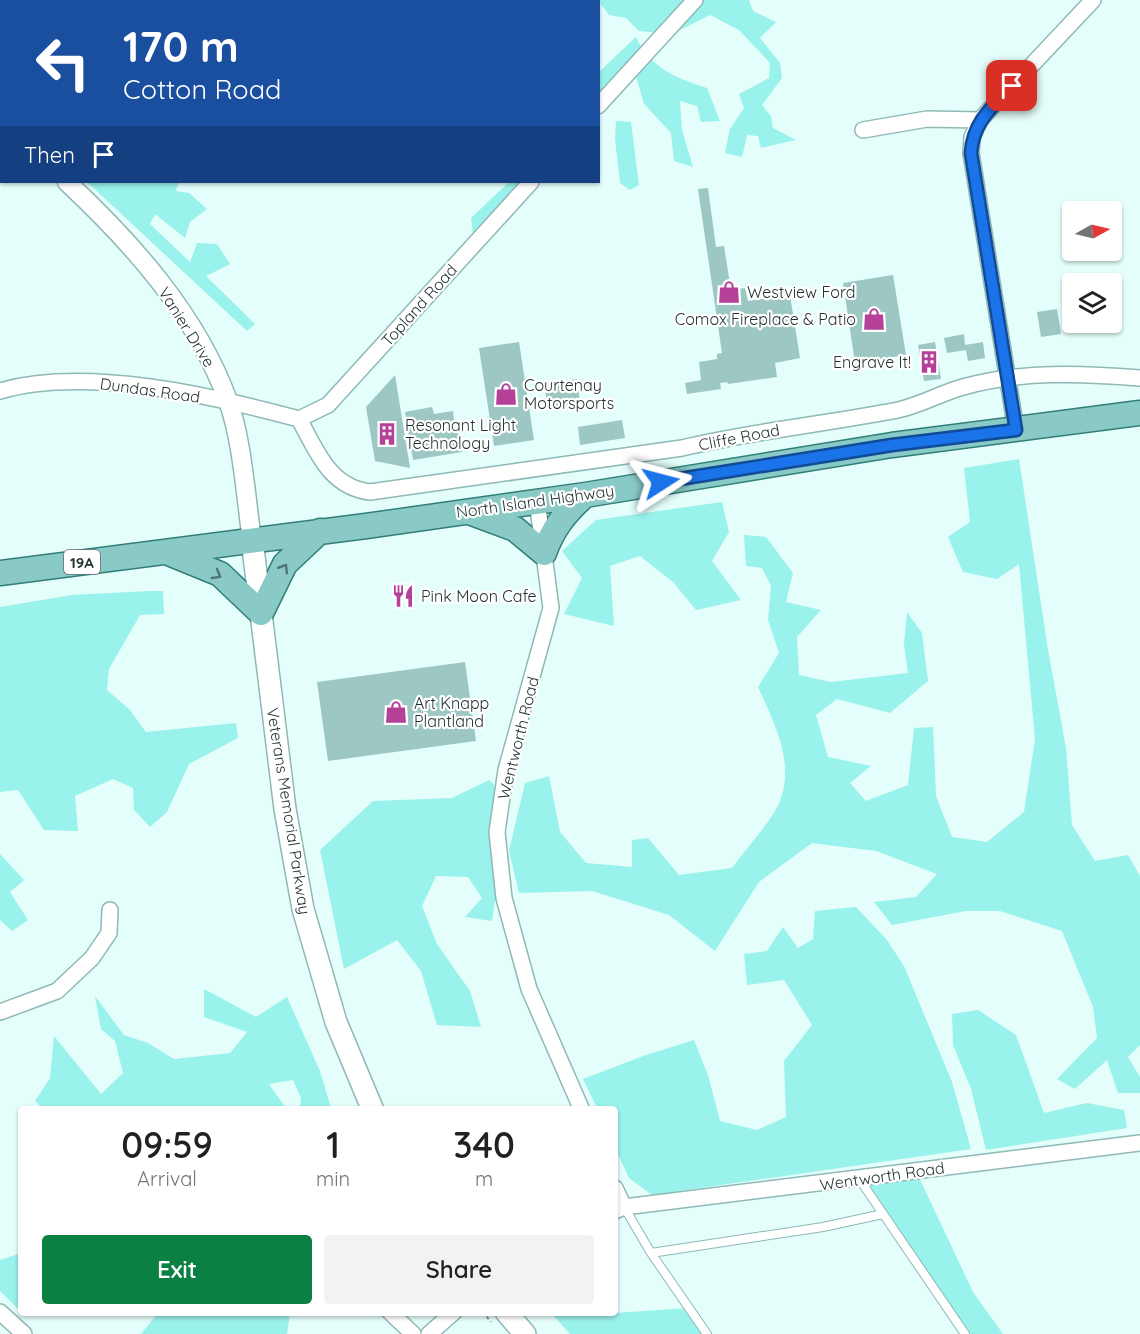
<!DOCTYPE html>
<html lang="en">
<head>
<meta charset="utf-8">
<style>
  :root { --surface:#fff; --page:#f2f2f2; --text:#202124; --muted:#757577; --accent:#0b8043 }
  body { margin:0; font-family:Quicksand,sans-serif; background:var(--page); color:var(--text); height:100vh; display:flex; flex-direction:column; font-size:22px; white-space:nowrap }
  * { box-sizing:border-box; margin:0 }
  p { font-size:20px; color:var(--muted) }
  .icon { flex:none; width:33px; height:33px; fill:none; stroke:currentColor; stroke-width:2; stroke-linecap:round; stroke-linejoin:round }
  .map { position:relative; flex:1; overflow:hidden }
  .panel { position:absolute; left:18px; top:1106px; width:600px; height:210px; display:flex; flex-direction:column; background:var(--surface); border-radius:6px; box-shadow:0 2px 4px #0004 }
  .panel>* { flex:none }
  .hud { position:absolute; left:0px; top:0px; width:600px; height:183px; box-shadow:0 2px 4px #0004; background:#1a4fa0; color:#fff; overflow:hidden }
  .needle { width:39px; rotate:82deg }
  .tools { position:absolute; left:1062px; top:201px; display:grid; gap:12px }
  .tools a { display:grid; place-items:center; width:60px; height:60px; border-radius:6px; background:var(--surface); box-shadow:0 2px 4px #0004; font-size:30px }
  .pin { position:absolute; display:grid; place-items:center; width:51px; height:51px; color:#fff; margin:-26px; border-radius:12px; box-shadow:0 3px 9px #0006 }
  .me { position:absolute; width:66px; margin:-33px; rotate:81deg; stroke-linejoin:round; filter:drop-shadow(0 0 4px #0008) }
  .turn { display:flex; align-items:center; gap:21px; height:126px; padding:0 24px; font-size:27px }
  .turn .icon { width:78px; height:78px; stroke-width:2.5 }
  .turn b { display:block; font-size:42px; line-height:51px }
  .then { display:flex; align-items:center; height:57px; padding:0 24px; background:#0003; gap:12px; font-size:22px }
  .eta { display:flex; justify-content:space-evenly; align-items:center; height:102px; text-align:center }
  .eta b { font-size:36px; font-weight:600; line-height:42px }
  .button { display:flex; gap:12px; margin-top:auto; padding:12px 24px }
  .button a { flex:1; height:69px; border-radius:6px; background:var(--accent); color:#fff; font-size:24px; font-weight:600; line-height:69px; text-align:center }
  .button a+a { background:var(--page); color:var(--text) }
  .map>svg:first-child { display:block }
  .green { fill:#99f2eb }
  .building { fill:#9cc7c3 }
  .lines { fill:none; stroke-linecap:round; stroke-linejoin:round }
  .service-casing { stroke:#8eb9b5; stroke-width:10 }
  .minor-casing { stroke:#8eb9b5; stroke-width:18 }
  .tertiary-casing { stroke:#8eb9b5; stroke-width:21 }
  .secondary-casing { stroke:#8eb9b5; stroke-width:24 }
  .primary-casing { stroke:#317e78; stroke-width:27 }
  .path { stroke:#7d9390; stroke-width:2; stroke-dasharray:3 3; stroke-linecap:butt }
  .service { stroke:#fff; stroke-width:8 }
  .minor { stroke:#fff; stroke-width:15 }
  .tertiary { stroke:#fff; stroke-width:18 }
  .secondary { stroke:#fff; stroke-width:21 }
  .primary { stroke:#89cac6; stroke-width:24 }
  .oneway { stroke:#4f7673 }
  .route-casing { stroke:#114b97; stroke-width:15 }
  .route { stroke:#1a73e8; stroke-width:10 }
  .labels { text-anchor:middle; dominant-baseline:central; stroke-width:4.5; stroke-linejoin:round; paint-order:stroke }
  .shield { fill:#fff; stroke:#626f6d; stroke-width:1.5 }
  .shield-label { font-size:15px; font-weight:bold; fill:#1f312f }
  .poi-label { font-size:16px; fill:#1f312f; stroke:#fff; text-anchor:start }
  .street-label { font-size:16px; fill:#1f312f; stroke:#fff }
</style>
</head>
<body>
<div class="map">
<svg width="1140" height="1334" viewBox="0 0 1140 1334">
  <rect width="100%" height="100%" fill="#e4fefb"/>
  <path class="green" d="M0 0H400L402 1 2 2 1 106Z
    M598 0H749L753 11 776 22 760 38 780 63 782 78 762 105 771 116 773 128 796 140 761 148 758 136 747 135 742 157 725 153 730 129 744 108 739 94 769 78 770 63 739 30 710 15 672 34 639 31 626 18 609 15Z
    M636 37C650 68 676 78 707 88L720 121 701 122 697 106 680 101 682 130 693 167 674 161 671 133 644 104 636 76 599 115V72Z
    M616 121 631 122 639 185 630 190 620 183 615 139Z
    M87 182H179L176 191 189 193 207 209 190 222 185 238 155 214 150 224 190 262 197 243 217 244 230 264 206 276 255 324 247 331Z
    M509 182H538L473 235 471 218Z
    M1019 459 1048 650 1066 748 1072 825 1095 861 1128 855 1140 876V1045L1128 1057 1140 1077V1093H1118L1107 1060 1075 1089 1057 1079 1097 1038 1093 1007 1062 931 1000 911H966L892 925 874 902 916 897 937 874 876 851 812 843 759 882 715 951 669 915 592 891 519 893 509 851 525 783 549 776 560 832 586 863 632 867V840L648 838 679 875 732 868C744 851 774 818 780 801 795 762 774 722 758 687L779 653 768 620 771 586 762 568 746 566 744 535 766 537 793 573 786 602 821 610 797 637 799 675 831 682 908 673 904 645 907 612 922 633 928 681 890 713 837 699 816 715 828 757 871 766 850 783 866 801 908 785 914 728 933 727 936 796 952 837 987 842 1024 812 1035 739 1019 564 997 579 963 572 948 537 970 522 964 468Z
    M722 502 729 532 712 561 741 600 696 610 673 582 640 556 610 566 614 626 564 614 582 578 562 551 596 520Z
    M149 591H163L164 614 140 615 109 669 107 690 129 709 146 732 236 723 238 738 189 764 167 812 150 827 134 810 133 788 113 779 75 796 78 831 44 830 18 790 0 792V607L72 595Z
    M489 780 502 793 498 882 492 921 465 917 482 898 468 877 436 876 422 906 437 944 470 991 481 1027 437 1025 421 971 397 940 344 969 320 850 373 801 452 798Z
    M0 854 24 880 10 892 28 920 12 931 0 920Z
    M856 907 887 940 904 966 952 1082 971 1149 652 1195 629 1178 615 1148V1108H597L583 1079 643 1056 694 1040 708 1075 720 1121 757 1130 786 1117 784 1061 812 1025 784 980 747 985 744 954 767 951 783 927 798 948 813 939 815 911Z
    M204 989 256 1017 287 997 320 1071 331 1108H300L301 1098 293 1080 269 1084 286 1108H42L35 1101 50 1078 54 1036 101 1094 123 1073 115 1041 101 1029 95 996 124 1035 148 1043 174 1059 230 1053 247 1032 204 1017Z
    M978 1010 1016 1035 1044 1113 1087 1103 1124 1110 1127 1128 986 1150 971 1089 953 1045 952 1014Z
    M916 1171 973 1292 1003 1334H965L860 1180Z
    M21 1253V1306L17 1308 0 1291V1260Z
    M689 1308 707 1334H570L551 1313H581L584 1315Z
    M158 1313V1312L290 1313 287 1334H141Z"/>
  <path class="building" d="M708 188 716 247 724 246 731 290 745 288 748 301 790 295 800 358 775 363 777 377 728 384 727 382 720 383 721 389 687 394 685 383 701 380 699 362 717 359V354L722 353 698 189Z
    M893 275 906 355 855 363 843 283Z
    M1057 309 1061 334 1041 337 1037 312Z
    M964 334 965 345 983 342 985 358 968 361 966 350 947 353 944 338Z
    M519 342 534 440 494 446 479 348Z
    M935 342 941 379 924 381 918 345Z
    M395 375 410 468 375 461 366 407Z
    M577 379 580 403 548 408 544 384Z
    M432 407 434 414 453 411 454 421 446 422 447 432 458 430 462 452 413 460 405 412Z
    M622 420 625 438 580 445 578 427Z
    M465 662 476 741 328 761 317 682Z"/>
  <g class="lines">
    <g class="service-casing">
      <path id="service" d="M860 1180 965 1334
        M624 1207 651 1253
        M707 1334 651 1253 823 1227 883 1214"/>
    </g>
    <g class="minor-casing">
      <path id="minor" d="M598 106 695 0
        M863 130 927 119 980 120
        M0 391C86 366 214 396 299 419 317 451 329 487 370 492L682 448C753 431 826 424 898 410 921 405 941 393 963 387 1020 371 1081 373 1140 378
        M299 419 328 405 531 182
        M1016 430 971 153 972 137 980 120 1093 0
        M537 501 551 608 506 770 497 832 504 898 529 989 581 1108
        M0 1012 57 991 92 958 109 933 110 910
        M615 1188 624 1207
        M615 1211 624 1207 1140 1143
        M0 1312 24 1334
        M390 1312 413 1334
        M429 1334 454 1312"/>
    </g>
    <g class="tertiary-casing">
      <path id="tertiary" d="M0 118 2 120
        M67 182C132 243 197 315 228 401 242 438 246 499 252 540"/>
    </g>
    <g class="secondary-casing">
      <path id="secondary" d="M252 540 285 809 303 909 336 1022 372 1108
        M506 1312 525 1334"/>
    </g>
    <g class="primary-casing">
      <path id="primary" d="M472 513 515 529 544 553C553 528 565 513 585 495
        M166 552 220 574 261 613 285 564 320 531
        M0 573 366 526 585 495 892 445 1140 413"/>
    </g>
    <path class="path" d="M483 1312 491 1322"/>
    <use href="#service" class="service"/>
    <use href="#minor" class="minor"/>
    <use href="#tertiary" class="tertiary"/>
    <use href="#secondary" class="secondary"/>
    <use href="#primary" class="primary"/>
  </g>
  <defs><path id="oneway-chevron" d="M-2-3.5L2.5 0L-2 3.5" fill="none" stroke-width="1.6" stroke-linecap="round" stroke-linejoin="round" transform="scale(1.5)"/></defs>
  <g class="oneway">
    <use href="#oneway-chevron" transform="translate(284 568) rotate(-58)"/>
    <use href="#oneway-chevron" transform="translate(217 575) rotate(30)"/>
  </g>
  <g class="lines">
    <g class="route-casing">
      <path id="route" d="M661 482 892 445 1016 430 971 153C973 122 992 107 1012 86"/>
    </g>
    <use href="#route" class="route"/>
  </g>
  <defs>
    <g id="shop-bare" transform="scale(1.8)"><path d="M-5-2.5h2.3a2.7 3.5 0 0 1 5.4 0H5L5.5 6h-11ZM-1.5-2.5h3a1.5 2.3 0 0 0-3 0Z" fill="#b54098" stroke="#fff" stroke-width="2.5" paint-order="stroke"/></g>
    <g id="building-bare" transform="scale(1.8)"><path d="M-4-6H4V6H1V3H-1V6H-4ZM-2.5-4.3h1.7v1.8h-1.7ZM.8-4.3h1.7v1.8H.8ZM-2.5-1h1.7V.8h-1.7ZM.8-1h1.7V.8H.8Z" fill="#b54098" stroke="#fff" stroke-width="2.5" paint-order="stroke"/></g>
    <g id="restaurant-bare" transform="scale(1.8)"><path d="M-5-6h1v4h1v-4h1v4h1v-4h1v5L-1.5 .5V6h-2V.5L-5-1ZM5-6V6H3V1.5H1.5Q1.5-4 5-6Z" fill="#b54098" stroke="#fff" stroke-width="2.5" paint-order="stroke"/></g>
  </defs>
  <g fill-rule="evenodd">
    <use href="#shop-bare" x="729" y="292"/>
    <use href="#shop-bare" x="874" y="319"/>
    <use href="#building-bare" x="929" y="362"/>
    <use href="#shop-bare" x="506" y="394"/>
    <use href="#building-bare" x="387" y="434"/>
    <use href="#restaurant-bare" x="403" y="596"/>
    <use href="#shop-bare" x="396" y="712"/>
  </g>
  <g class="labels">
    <rect class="shield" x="64" y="550" width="36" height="24" rx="4.5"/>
    <g class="shield-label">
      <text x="82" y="562">19A</text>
    </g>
    <g class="poi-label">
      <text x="747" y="292">Westview Ford</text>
      <text x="856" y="319" text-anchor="end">Comox Fireplace &amp; Patio</text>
      <text x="911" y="362" text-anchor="end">Engrave It!</text>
      <text x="524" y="385">Courtenay<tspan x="524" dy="18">Motorsports</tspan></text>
      <text x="405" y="425">Resonant Light<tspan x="405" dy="18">Technology</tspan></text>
      <text x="421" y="596">Pink Moon Cafe</text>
      <text x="414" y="703">Art Knapp<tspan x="414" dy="18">Plantland</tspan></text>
    </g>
    <g class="street-label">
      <text transform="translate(419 305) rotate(-48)">Topland Road</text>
      <text transform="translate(187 327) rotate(58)">Vanier Drive</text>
      <text transform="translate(150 390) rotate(8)">Dundas Road</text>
      <text transform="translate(739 437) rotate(-11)">Cliffe Road</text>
      <text transform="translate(535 501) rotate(-8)">North Island Highway</text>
      <text transform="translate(518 738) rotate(-76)">Wentworth Road</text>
      <text transform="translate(289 811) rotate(81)">Veterans Memorial Parkway</text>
      <text transform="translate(882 1176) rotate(-8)">Wentworth Road</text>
    </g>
  </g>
</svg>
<div class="tools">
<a><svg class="needle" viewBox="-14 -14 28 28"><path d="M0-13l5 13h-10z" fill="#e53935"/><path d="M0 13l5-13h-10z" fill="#757577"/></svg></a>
<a><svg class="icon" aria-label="layers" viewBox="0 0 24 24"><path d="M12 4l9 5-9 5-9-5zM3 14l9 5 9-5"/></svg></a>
</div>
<div class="pin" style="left:1012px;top:86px;background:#d93025"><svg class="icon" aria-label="arrive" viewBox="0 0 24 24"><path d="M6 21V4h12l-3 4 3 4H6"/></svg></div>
<svg class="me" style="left:661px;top:482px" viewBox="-20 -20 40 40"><path d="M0-17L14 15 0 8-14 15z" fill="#1a73e8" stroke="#fff" stroke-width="4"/></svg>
<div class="hud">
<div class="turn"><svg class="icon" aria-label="left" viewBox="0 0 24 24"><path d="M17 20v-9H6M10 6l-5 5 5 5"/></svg><div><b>170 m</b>Cotton Road</div></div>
<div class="then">Then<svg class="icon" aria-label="arrive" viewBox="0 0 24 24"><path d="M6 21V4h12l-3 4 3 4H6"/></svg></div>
</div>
<section class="panel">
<div class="eta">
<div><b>09:59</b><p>Arrival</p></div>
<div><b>1</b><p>min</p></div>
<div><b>340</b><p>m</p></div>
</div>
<div class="button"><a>Exit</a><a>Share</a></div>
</section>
</div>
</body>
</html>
